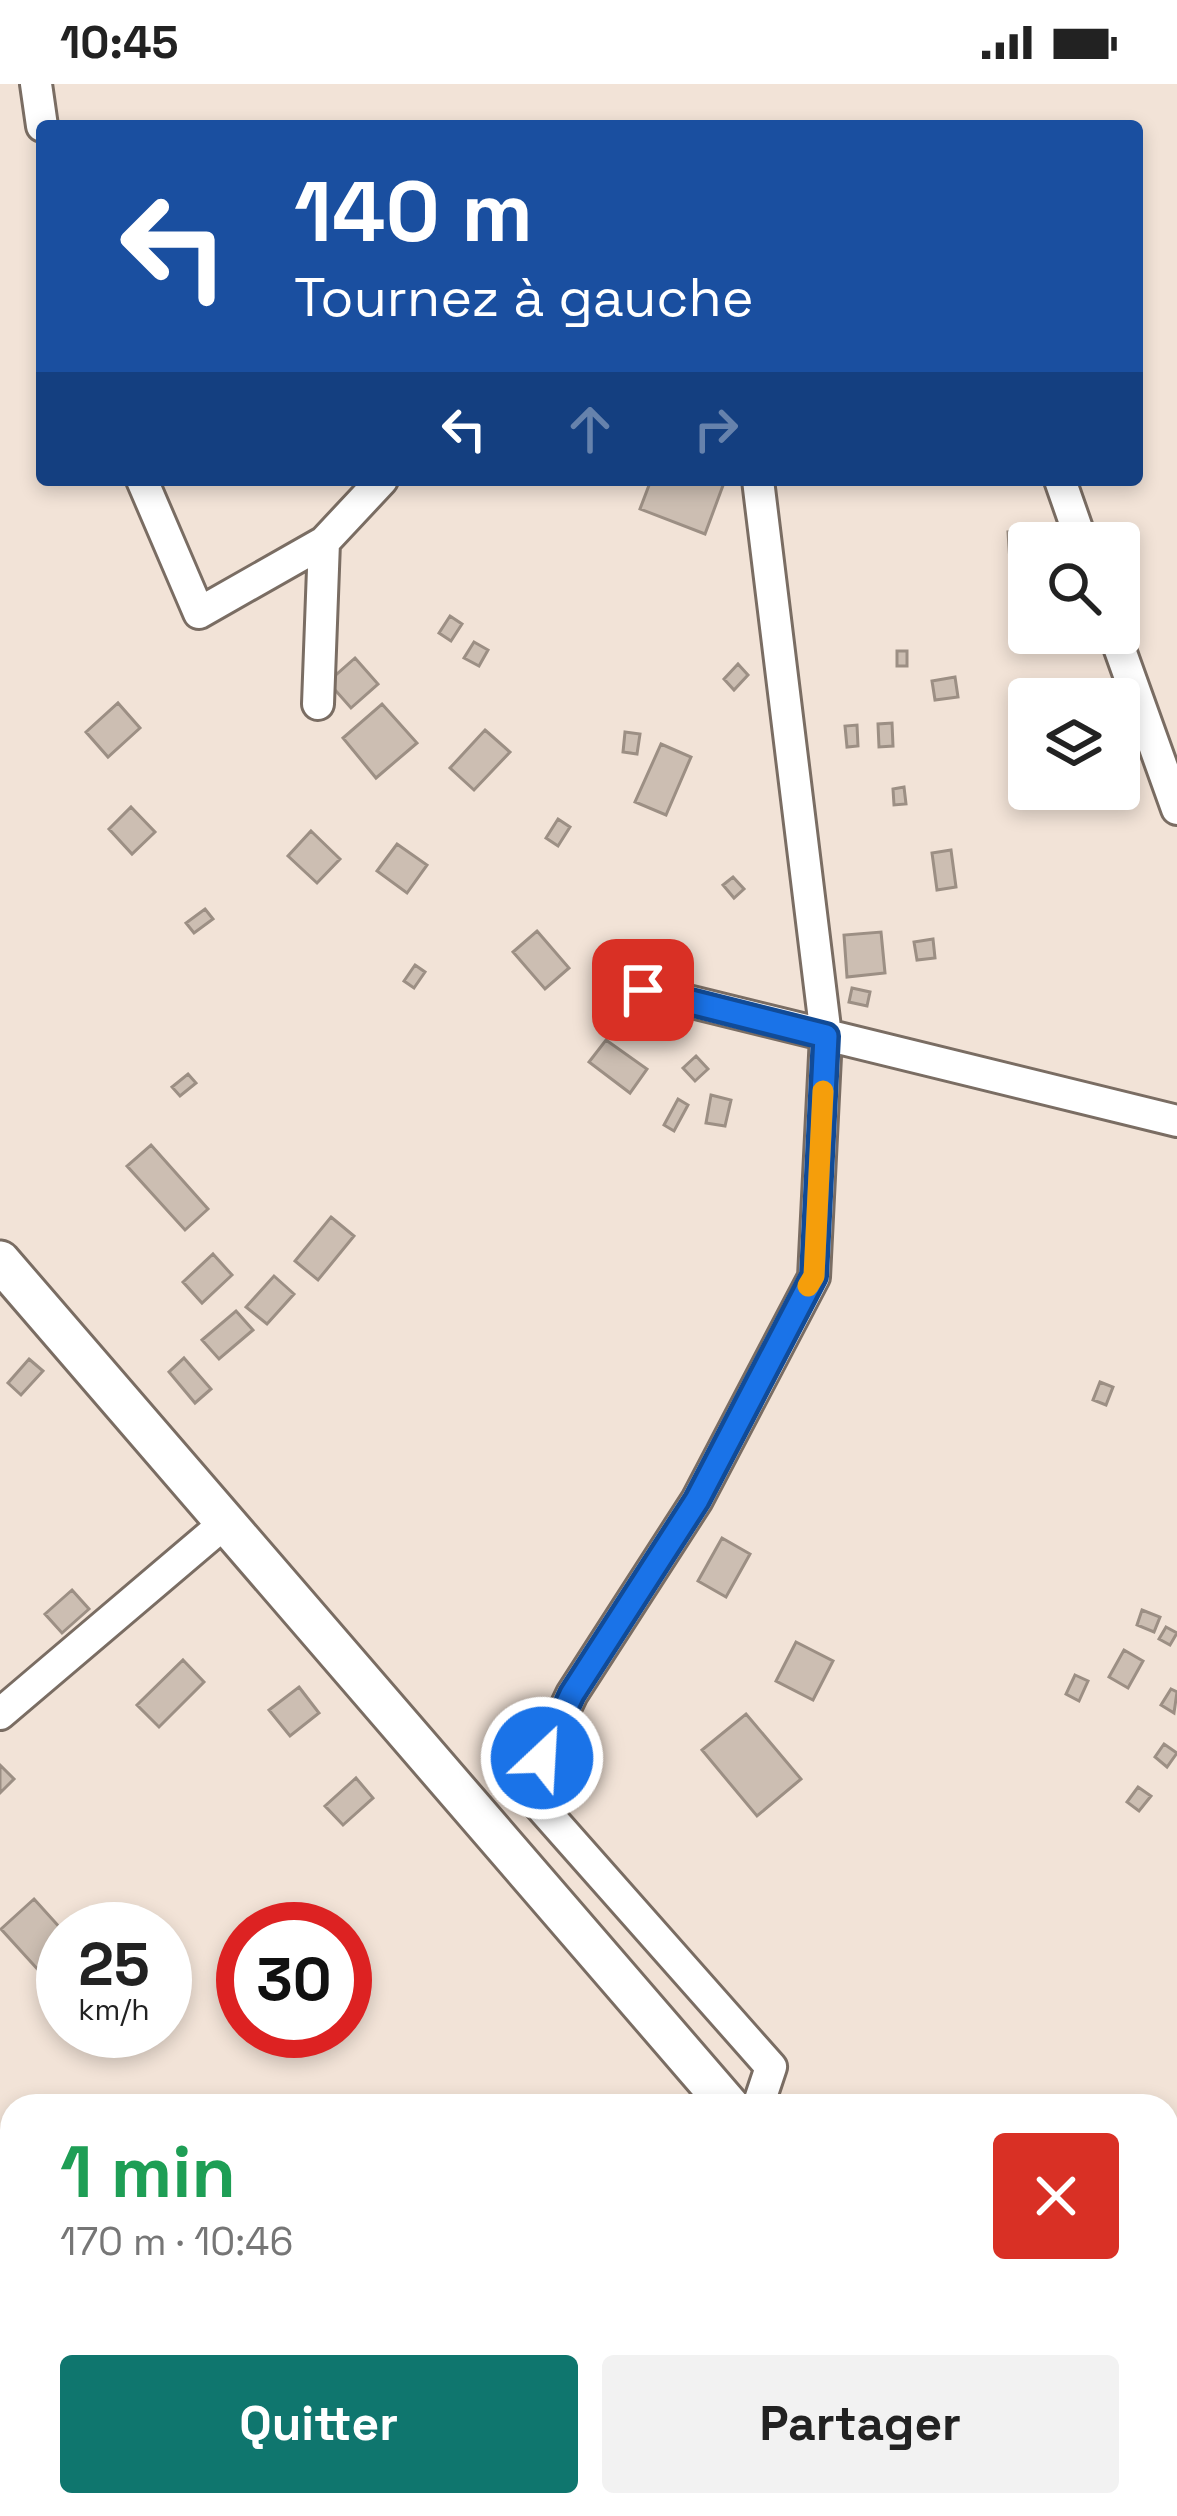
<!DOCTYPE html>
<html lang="fr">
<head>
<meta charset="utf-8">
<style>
  :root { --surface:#fff; --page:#f2f2f2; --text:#222; --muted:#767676; --accent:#0f766e }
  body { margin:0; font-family:"Space Grotesk",sans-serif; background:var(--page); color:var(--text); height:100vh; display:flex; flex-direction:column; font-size:45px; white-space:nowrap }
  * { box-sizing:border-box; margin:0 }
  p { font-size:39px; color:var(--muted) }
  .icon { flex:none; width:66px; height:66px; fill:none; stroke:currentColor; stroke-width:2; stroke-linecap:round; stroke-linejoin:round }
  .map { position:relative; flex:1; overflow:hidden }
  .side { position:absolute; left:0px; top:2010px; width:1179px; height:423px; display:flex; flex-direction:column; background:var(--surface); border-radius:36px 36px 0 0; box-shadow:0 6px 18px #0003 }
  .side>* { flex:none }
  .guide { position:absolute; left:36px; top:36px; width:1107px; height:366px; border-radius:12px; box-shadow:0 6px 18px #0003; background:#1a4fa0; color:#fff; overflow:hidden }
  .buttons { position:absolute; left:1008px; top:438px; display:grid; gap:24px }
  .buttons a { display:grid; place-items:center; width:132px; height:132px; border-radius:12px; background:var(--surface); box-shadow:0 6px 18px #0003; font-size:60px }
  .speed { position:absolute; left:36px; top:1818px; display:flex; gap:24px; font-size:60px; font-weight:700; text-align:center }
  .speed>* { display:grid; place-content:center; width:156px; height:156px; border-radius:50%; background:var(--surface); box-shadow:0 6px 18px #0003; line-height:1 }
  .speed small { font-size:30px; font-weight:400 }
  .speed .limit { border:18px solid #d22; background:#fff; color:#111 }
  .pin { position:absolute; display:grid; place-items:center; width:102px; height:102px; color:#fff; margin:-51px; border-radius:24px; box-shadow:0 6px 18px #0006 }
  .me { position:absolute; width:132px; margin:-66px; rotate:25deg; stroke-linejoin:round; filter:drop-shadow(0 0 9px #0008) }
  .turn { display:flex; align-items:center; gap:42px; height:252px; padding:0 60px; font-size:54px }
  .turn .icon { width:156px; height:156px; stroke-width:2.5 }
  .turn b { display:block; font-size:84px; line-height:102px }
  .lanes { display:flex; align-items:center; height:114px; padding:0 60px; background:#0003; justify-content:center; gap:60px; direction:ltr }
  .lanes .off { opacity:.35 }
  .round { display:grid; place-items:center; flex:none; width:126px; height:126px; border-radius:12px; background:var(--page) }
  .overview { display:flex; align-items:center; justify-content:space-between; height:204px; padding:0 60px }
  h1 { font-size:72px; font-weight:700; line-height:90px; color:#1e9e55 }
  .button { display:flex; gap:24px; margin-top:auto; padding:24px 60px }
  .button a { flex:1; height:138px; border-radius:12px; background:var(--accent); color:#fff; font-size:48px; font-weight:700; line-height:138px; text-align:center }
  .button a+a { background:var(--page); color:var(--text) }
  .status { display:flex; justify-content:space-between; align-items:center; height:84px; padding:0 60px; background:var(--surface); direction:ltr }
  .status svg { height:33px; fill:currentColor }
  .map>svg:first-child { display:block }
  .building { fill:#ccbeb2; stroke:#9c8f84; stroke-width:3 }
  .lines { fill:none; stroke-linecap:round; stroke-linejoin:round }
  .minor-casing { stroke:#7a6d63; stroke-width:36 }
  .tertiary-casing { stroke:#7a6d63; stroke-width:45 }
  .minor { stroke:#fff; stroke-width:30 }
  .tertiary { stroke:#fff; stroke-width:39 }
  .route-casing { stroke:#114b97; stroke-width:30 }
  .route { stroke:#1a73e8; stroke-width:21 }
  .slow { stroke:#f59e0b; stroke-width:21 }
</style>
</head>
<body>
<div class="status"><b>10:45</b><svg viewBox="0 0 49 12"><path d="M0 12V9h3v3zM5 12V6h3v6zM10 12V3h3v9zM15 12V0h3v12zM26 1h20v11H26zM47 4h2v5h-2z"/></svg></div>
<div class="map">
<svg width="1177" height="2432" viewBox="0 0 1177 2432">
  <rect width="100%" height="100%" fill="#f2e3d7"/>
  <path class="building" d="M651 396H725L705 450 640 425Z
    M1037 446 1038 459H1029V492L1011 493 1008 448Z
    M450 532 462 540 451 557 439 549Z
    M474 558 488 566 479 582 464 574Z
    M897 567H907V582H897Z
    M355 574 378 600 351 624 328 598Z
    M738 580 748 591 734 606 724 595Z
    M955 593 958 613 935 616 932 597Z
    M118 619 140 644 108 673 86 648Z
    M382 620 417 659 376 694 343 654Z
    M892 639 893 662 879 663 878 640Z
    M857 641 858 662 847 663 845 642Z
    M485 646 510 668 474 706 450 684Z
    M625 648 640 650 637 670 623 668Z
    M661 660 691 673 666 731 635 718Z
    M904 703 906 720 894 721 893 705Z
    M131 723 155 748 132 770 109 745Z
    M558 735 570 743 558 762 546 754Z
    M311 747 340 775 317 799 288 772Z
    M397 760 427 781 407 809 377 787Z
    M951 766 956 803 937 806 932 769Z
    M733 793 744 805 734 814 723 801Z
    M205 825 213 835 194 849 186 839Z
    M537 847 569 884 545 905 513 868Z
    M881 848 885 889 847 893 844 851Z
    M933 855 935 874 917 876 914 858Z
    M415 881 425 888 414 904 404 897Z
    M852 904 870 908 867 922 849 918Z
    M606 956 647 985 630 1009 589 978Z
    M696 972 708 985 695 997 683 984Z
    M188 990 196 999 180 1012 172 1003Z
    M711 1011 731 1016 725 1042 706 1039Z
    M678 1015 688 1021 674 1047 664 1041Z
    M151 1061 208 1125 185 1146 127 1082Z
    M331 1133 354 1152 318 1196 295 1177Z
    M213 1170 232 1191 202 1219 183 1198Z
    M274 1192 294 1210 267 1240 246 1223Z
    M236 1227 253 1246 219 1275 202 1256Z
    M184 1274 211 1305 195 1319 169 1288Z
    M29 1275 43 1287 21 1311 8 1299Z
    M1100 1298 1113 1303 1106 1321 1093 1316Z
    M722 1454 750 1470 726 1513 698 1497Z
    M72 1506 89 1525 62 1549 45 1530Z
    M1142 1526 1160 1533 1154 1548 1137 1541Z
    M1166 1543 1177 1549 1170 1561 1159 1555Z
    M796 1558 833 1577 813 1616 776 1597Z
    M1124 1566 1143 1577 1128 1604 1109 1593Z
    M183 1576 204 1598 159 1643 137 1621Z
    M1075 1591 1088 1597 1079 1617 1066 1610Z
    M299 1603 319 1629 290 1652 269 1626Z
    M1171 1605 1177 1608 1174 1629 1161 1621Z
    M746 1630 801 1695 757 1732 702 1666Z
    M1164 1660 1177 1669 1167 1683 1155 1673Z
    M0 1681 14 1695 0 1709Z
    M356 1694 373 1714 343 1741 325 1722Z
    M1138 1703 1151 1712 1139 1727 1127 1718Z
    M34 1815 63 1847V1890L51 1900 1 1845Z
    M1169 2384 1177 2387 1171 2408 1167 2406Z"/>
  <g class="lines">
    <g class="minor-casing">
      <path id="minor" d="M36 0 42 42
        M142 396 199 529 324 458
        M1060 396 1082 459
        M1114 549 1177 725
        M318 620 324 458 382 396
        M643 906 1177 1037
        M0 1630 226 1438
        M758 2022 771 1983 526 1706 572 1610 697 1416 814 1193 826 952 758 396"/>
    </g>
    <g class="tertiary-casing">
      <path id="tertiary" d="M0 1177 729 2022
        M1090 2421 1101 2432"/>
    </g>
    <use href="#minor" class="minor"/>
    <use href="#tertiary" class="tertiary"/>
  </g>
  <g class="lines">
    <g class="route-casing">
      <path id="route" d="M542 1674 572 1610 697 1416 814 1192 826 952 643 906"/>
    </g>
    <use href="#route" class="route"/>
    <path class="slow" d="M808 1202 814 1192 823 1007"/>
  </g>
</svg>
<div class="buttons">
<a><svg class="icon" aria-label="search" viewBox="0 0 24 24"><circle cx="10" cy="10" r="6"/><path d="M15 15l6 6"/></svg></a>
<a><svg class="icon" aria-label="layers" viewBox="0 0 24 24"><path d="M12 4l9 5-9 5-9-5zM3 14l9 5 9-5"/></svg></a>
</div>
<div class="speed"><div>25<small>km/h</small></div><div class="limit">30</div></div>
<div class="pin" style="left:643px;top:906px;background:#d93025"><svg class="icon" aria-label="arrive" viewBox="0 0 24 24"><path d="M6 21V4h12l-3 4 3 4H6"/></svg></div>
<svg class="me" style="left:542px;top:1674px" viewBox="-20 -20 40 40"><circle r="17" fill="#1a73e8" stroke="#fff" stroke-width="3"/><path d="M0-11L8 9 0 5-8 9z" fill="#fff"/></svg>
<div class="guide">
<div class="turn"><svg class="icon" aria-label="left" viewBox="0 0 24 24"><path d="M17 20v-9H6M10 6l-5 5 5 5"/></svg><div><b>140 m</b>Tournez à gauche</div></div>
<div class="lanes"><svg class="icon" aria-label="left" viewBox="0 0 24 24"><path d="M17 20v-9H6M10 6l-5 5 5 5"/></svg><svg class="icon off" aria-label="ahead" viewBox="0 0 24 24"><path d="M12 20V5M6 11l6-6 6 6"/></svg><svg class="icon off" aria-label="right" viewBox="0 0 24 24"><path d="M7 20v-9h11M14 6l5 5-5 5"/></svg></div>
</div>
<section class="side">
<div class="overview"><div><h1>1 min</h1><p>170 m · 10:46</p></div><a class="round" style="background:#d93025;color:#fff"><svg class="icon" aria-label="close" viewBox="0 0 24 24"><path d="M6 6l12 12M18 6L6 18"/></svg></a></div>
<div class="button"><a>Quitter</a><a>Partager</a></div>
</section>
</div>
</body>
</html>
